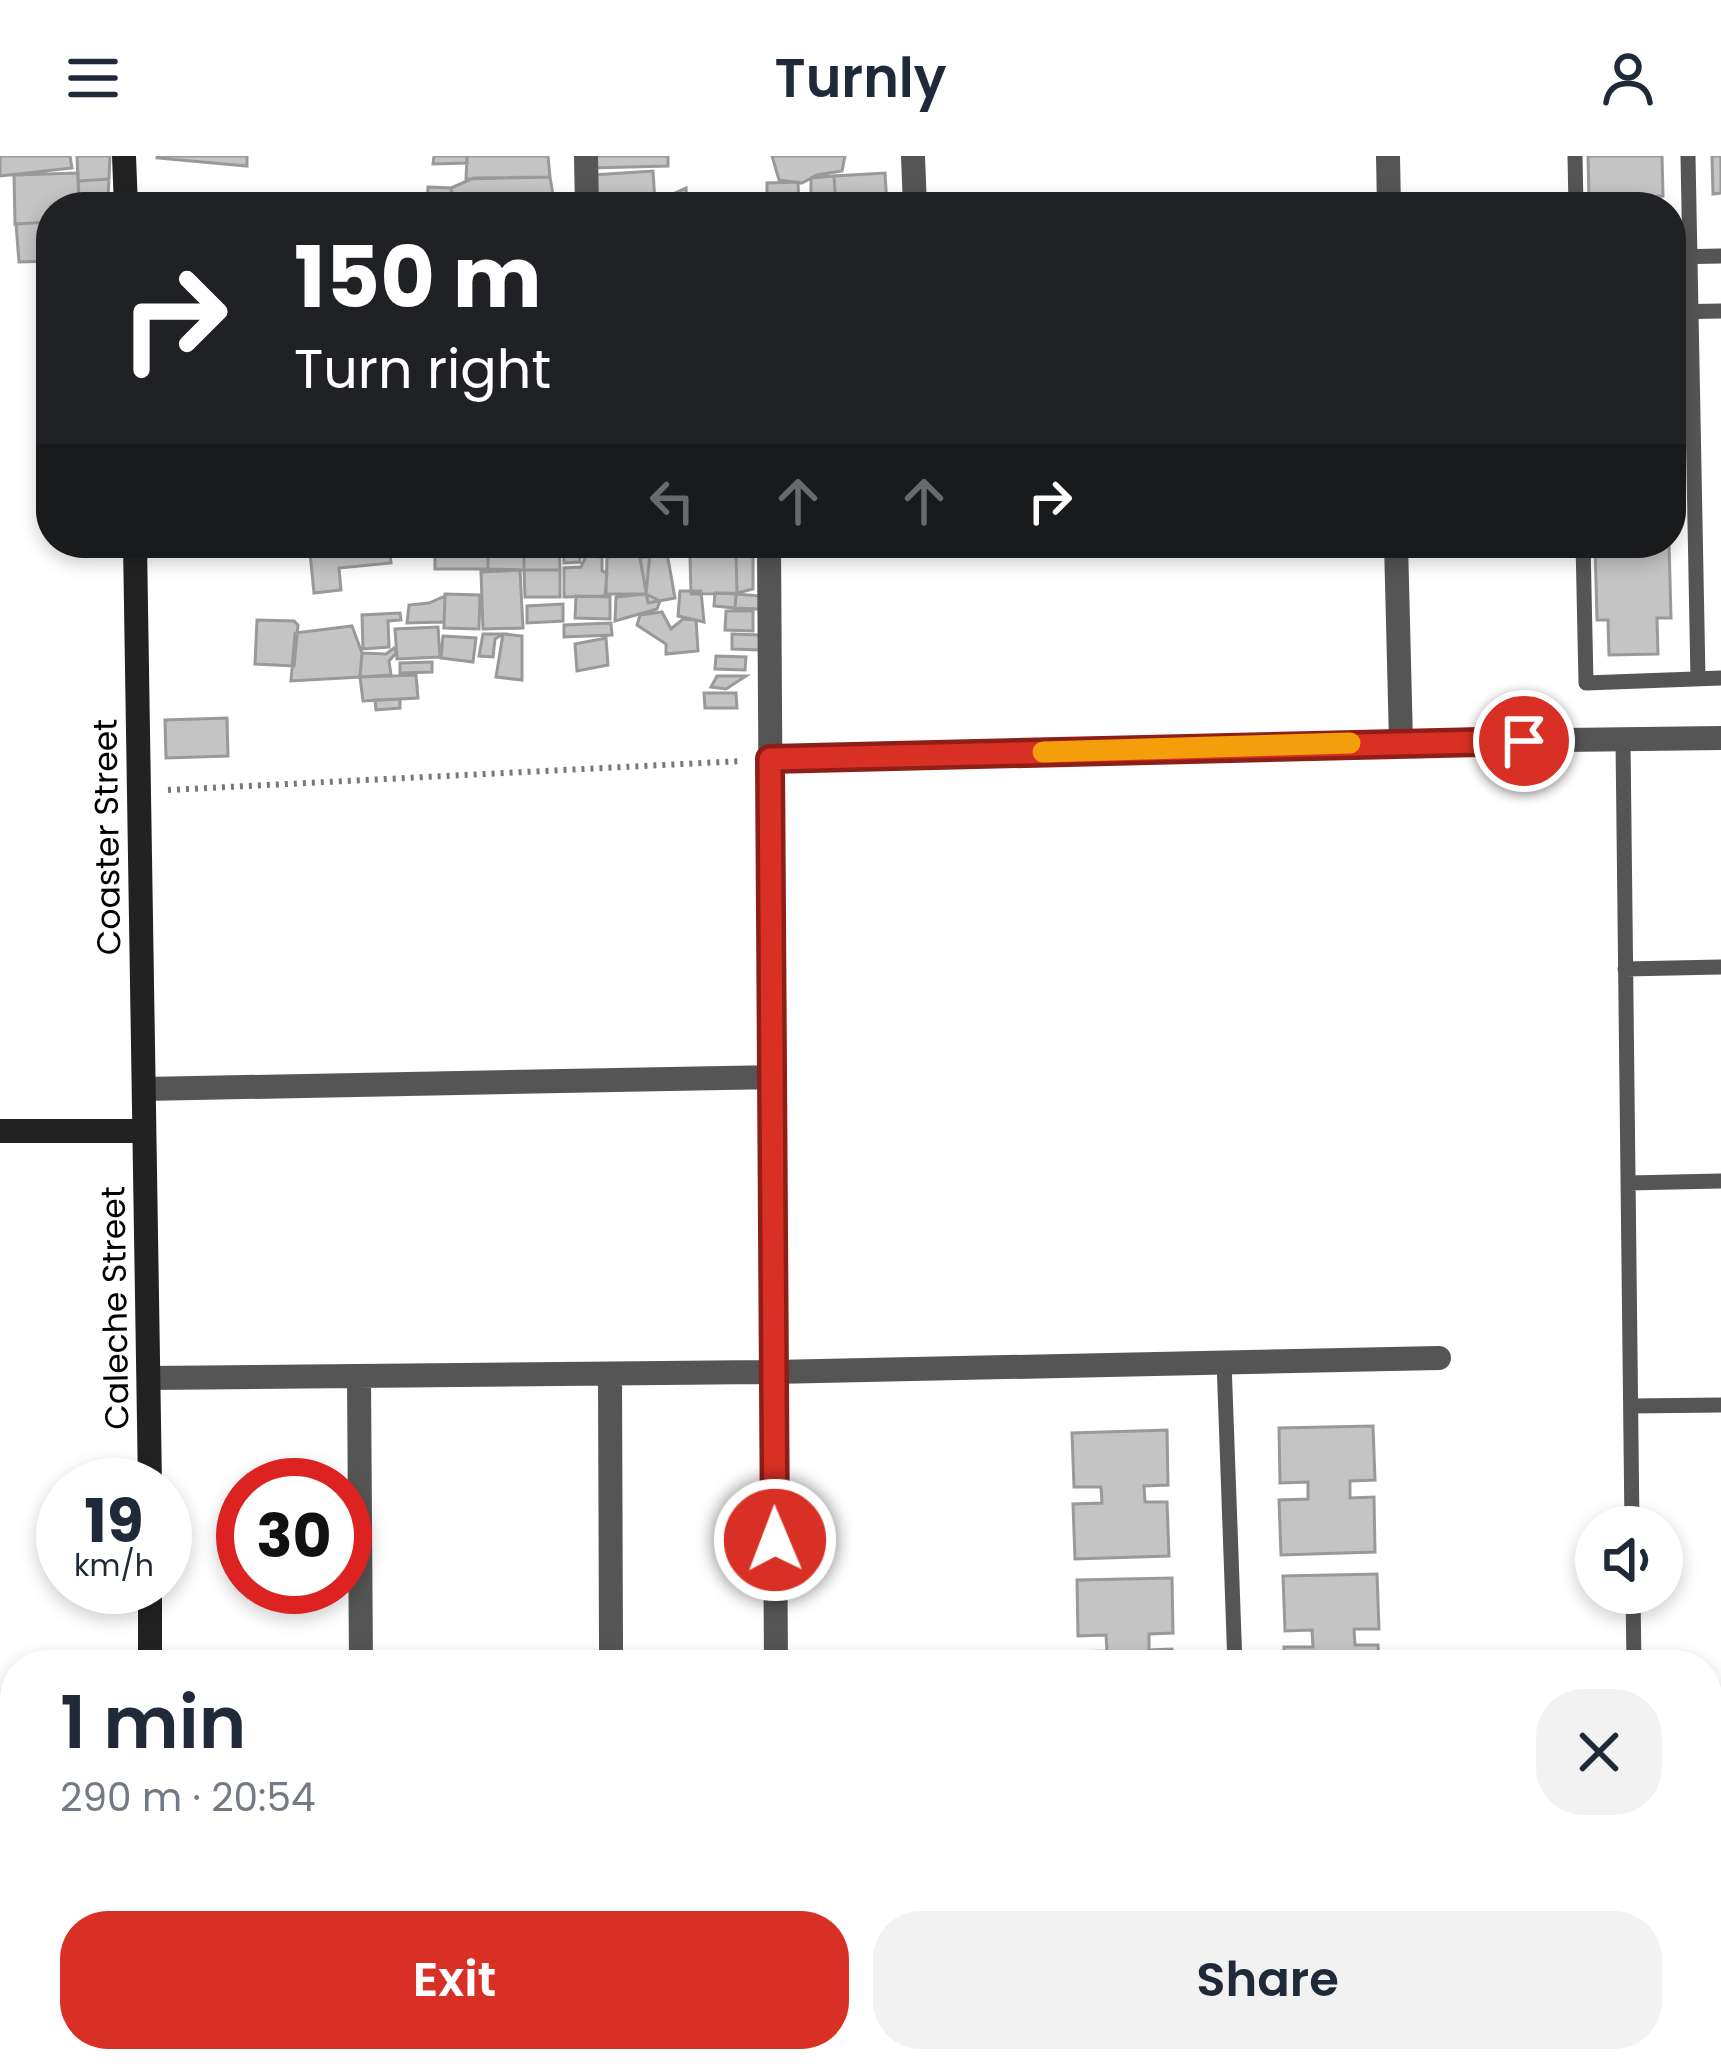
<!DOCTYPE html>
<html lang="en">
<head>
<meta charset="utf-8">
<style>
  :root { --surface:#fff; --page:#f2f2f3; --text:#1f2937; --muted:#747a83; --accent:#d93025 }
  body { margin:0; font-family:Poppins,sans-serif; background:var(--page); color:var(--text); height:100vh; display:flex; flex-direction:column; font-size:45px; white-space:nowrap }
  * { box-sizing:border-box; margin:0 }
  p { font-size:39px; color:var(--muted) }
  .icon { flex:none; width:66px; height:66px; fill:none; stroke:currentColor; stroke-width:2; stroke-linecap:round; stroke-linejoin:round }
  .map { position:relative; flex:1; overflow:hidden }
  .sheet { position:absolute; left:0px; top:1494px; width:1722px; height:423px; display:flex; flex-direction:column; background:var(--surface); border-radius:48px 48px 0 0; box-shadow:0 6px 18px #0003 }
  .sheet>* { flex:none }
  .hud { position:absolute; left:36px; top:36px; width:1650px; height:366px; border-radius:48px; box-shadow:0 6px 18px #0003; background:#202124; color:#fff; overflow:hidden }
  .tools { position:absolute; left:1575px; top:1350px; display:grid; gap:24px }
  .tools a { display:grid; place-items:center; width:108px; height:108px; border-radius:50%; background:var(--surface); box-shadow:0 6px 18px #0003; font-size:60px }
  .speed { position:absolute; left:36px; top:1302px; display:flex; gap:24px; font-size:60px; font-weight:700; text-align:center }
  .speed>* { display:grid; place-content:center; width:156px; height:156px; border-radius:50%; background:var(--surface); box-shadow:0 6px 18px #0003; line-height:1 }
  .speed small { font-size:30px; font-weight:400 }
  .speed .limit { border:18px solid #d22; background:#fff; color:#111 }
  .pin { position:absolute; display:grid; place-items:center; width:102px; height:102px; color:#fff; margin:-51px; border:6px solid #fff; border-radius:50%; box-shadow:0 3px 12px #0007 }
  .me { position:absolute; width:132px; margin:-66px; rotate:359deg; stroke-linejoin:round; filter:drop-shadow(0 0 9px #0008) }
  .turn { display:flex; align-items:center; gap:42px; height:252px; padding:0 60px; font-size:54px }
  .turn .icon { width:156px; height:156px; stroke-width:2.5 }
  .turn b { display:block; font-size:84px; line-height:102px }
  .lanes { display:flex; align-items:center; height:114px; padding:0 60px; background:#0003; justify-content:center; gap:60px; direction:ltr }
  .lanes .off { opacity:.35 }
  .round { display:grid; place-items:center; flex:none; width:126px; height:126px; border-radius:48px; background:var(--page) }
  .headline { display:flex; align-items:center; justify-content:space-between; height:204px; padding:0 60px }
  h1 { font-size:72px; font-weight:600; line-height:90px }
  .primary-button { display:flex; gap:24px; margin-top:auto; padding:24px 60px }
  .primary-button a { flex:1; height:138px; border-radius:48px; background:var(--accent); color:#fff; font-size:48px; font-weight:600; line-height:138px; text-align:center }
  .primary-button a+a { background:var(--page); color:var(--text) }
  header { display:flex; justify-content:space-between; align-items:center; height:156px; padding:0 60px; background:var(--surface); font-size:54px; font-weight:600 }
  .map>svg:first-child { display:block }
  .building { fill:#c4c4c4; stroke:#999; stroke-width:3 }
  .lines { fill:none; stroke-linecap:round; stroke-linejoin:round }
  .path { stroke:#777; stroke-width:6; stroke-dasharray:3 6; stroke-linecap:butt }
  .lane { stroke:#555; stroke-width:15 }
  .street { stroke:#555; stroke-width:24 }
  .secondary { stroke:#222; stroke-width:24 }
  .route-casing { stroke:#8d1f18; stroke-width:30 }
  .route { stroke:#d93025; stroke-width:21 }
  .slow { stroke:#f59e0b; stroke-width:21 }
  .labels { text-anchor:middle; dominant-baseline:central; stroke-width:9; stroke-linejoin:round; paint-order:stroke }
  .street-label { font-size:33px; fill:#000; stroke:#fff }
</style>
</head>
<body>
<header><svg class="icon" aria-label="menu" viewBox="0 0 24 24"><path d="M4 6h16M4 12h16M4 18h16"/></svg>Turnly<svg class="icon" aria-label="person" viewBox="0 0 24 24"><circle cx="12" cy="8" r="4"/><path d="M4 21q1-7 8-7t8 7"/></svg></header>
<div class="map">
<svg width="1721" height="1915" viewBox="0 0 1721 1915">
  <rect width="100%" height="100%" fill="#fff"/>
  <path class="building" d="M0 0H70L72 12 0 20Z
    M77 0H110L109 23 78 25Z
    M157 0H247V10L157 2Z
    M434 0H467V7L433 8Z
    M467 0H548L550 21 466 23Z
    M591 0H668V10L592 12Z
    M772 0H845L842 15 817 19 802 27 779 24Z
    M1588 0H1662L1663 40 1649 41V51H1600V42H1589Z
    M1712 0H1721V37L1713 38Z
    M653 15 655 46 686 32 687 51H596L593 19Z
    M78 17 79 43 108 41V51H51V66L15 68 14 19Z
    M885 17 887 50 836 51 834 20Z
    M834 20 836 51H811V22Z
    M550 21 555 51H455L451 32 474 22Z
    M109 23 108 41 79 43 78 25Z
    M798 26 799 51H767V27Z
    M428 31 451 32V51H427Z
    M51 66V105L19 106 16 68Z
    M51 106V145H39L41 113Z
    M309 387H389L391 407 339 412 341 434 314 437Z
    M435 387H488V413H435Z
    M488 387H524V414L488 413Z
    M524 387H559L560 414H524Z
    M563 387H598V388L579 389 580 406 564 407Z
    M635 387H729V390L635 392Z
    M1595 387H1669L1671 462H1657L1658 498 1609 499 1608 464H1597Z
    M598 388 619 390 620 397 580 401 579 389Z
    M753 392V433L737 437 736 399 732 396Z
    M667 397 675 442 648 447 640 402Z
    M650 398 646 438H606L607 401Z
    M736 399 737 437 691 438 690 400Z
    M586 400 602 401V415L607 417 605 440 564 441V412L581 411Z
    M520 414 523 472 483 473 481 416Z
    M524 414H560V441H525Z
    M680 435H701L704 466 678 460Z
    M715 437 736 438 735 452 714 450Z
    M445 438 480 439 479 473 444 472Z
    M646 438 660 445 657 453 615 465 616 441Z
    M736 438 761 440 759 453 735 452Z
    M445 440 444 466 407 467 409 449 429 447Z
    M576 440 610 441V463L575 462Z
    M563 448V465L527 467V450Z
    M726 455H753V475L725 474Z
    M662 456 671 473 683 463 696 464 698 495 666 498V488L637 469 640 459Z
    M400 457 401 464 388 465 389 491 363 493 362 459Z
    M257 464 294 465 298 469 294 510 255 508Z
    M611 467 612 479 564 481V469Z
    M352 470 362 497 360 521 291 525 295 477Z
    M438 471 440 501 397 503 395 473Z
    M483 478H503L495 483 493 501 479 500Z
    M503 478 522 480V524L496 521Z
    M732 478 761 479 760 494 732 493Z
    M443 480 476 482 473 506 441 502Z
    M606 482 608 509 577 515 575 488Z
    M394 492 397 496 389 505 391 519 360 521 362 497 386 498Z
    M716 500 746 501 745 514 715 513Z
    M432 506V516L400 517V507Z
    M416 519 418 542 363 545 360 521Z
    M717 520H746L726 533 711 531Z
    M704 537H736L737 552H705Z
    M400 543V552L376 554 375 544Z
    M227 562 228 600 166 602 165 564Z
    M1373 1270 1375 1324 1350 1325V1342L1374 1341 1375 1396 1281 1399 1279 1344 1308 1343V1326L1280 1327 1279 1272Z
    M1167 1274 1168 1329 1144 1330 1145 1346H1167L1169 1400 1075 1403 1073 1348 1102 1347 1101 1331H1074L1072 1277Z
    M1377 1418 1379 1473H1354L1355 1489H1378L1379 1509H1284V1491H1313L1312 1474 1285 1475 1283 1420Z
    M1172 1422 1173 1477 1149 1478V1494L1172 1493V1509H1078V1496L1107 1495 1106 1479 1078 1480 1077 1424Z
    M1088 1902H1182V1911L1158 1912V1915L1088 1913Z
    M1292 1902H1386V1911L1292 1914Z"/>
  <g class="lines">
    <path class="path" d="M168 634 742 605"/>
    <path class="lane" d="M1575 0 1576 51
      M1688 0 1698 523
      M1671 101 1721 100
      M1671 156 1721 155
      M1583 387 1586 527 1721 522
      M1623 584 1632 1371
      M1625 813 1721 811
      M1628 1027 1721 1025
      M1224 1205 1235 1509
      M1631 1250 1721 1249
      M1633 1437 1634 1509
      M1707 1703 1721 1702
      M1638 1902V1915"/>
    <path class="street" d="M586 0 587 51
      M913 0 915 51
      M1388 0 1389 51
      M769 387 776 1509
      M1396 387 1401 586
      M770 603 1401 586 1721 582
      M144 933 771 921
      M610 1218 611 1493
      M150 1222 773 1216 1439 1202
      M359 1222 361 1509"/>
    <path class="secondary" d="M124 0 126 51
      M135 387 150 1329
      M0 975H144
      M150 1509V1431
      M149 1915V1902"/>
  </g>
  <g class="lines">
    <g class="route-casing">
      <path id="route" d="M775 1384 770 603 1524 585"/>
    </g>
    <use href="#route" class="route"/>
    <path class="slow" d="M1043 596 1350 587"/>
  </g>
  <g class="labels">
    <g class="street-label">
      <text transform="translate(107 681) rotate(-91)">Coaster Street</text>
      <text transform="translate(115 1152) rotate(-91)">Caleche Street</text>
    </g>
  </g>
</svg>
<div class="tools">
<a><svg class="icon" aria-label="sound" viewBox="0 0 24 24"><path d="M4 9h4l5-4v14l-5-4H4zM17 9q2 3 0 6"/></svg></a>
</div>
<div class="speed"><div>19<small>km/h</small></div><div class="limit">30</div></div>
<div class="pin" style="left:1524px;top:585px;background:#d93025"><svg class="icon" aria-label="arrive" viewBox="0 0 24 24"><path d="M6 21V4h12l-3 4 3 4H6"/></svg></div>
<svg class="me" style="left:775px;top:1384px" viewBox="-20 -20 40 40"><circle r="17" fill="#d93025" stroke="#fff" stroke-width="3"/><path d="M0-11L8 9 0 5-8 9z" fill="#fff"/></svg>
<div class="hud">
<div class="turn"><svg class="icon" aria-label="right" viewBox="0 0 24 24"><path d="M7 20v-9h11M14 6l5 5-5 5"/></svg><div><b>150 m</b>Turn right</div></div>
<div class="lanes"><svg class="icon off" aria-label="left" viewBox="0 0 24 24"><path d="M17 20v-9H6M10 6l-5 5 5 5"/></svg><svg class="icon off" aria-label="ahead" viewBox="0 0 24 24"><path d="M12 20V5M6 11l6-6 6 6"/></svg><svg class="icon off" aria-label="ahead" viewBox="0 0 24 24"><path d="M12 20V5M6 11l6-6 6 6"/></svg><svg class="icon" aria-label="right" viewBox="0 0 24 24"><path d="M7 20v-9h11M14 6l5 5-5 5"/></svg></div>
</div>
<section class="sheet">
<div class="headline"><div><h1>1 min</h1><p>290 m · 20:54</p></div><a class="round"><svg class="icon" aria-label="close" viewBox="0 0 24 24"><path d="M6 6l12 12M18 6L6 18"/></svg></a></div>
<div class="primary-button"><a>Exit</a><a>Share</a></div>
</section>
</div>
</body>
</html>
